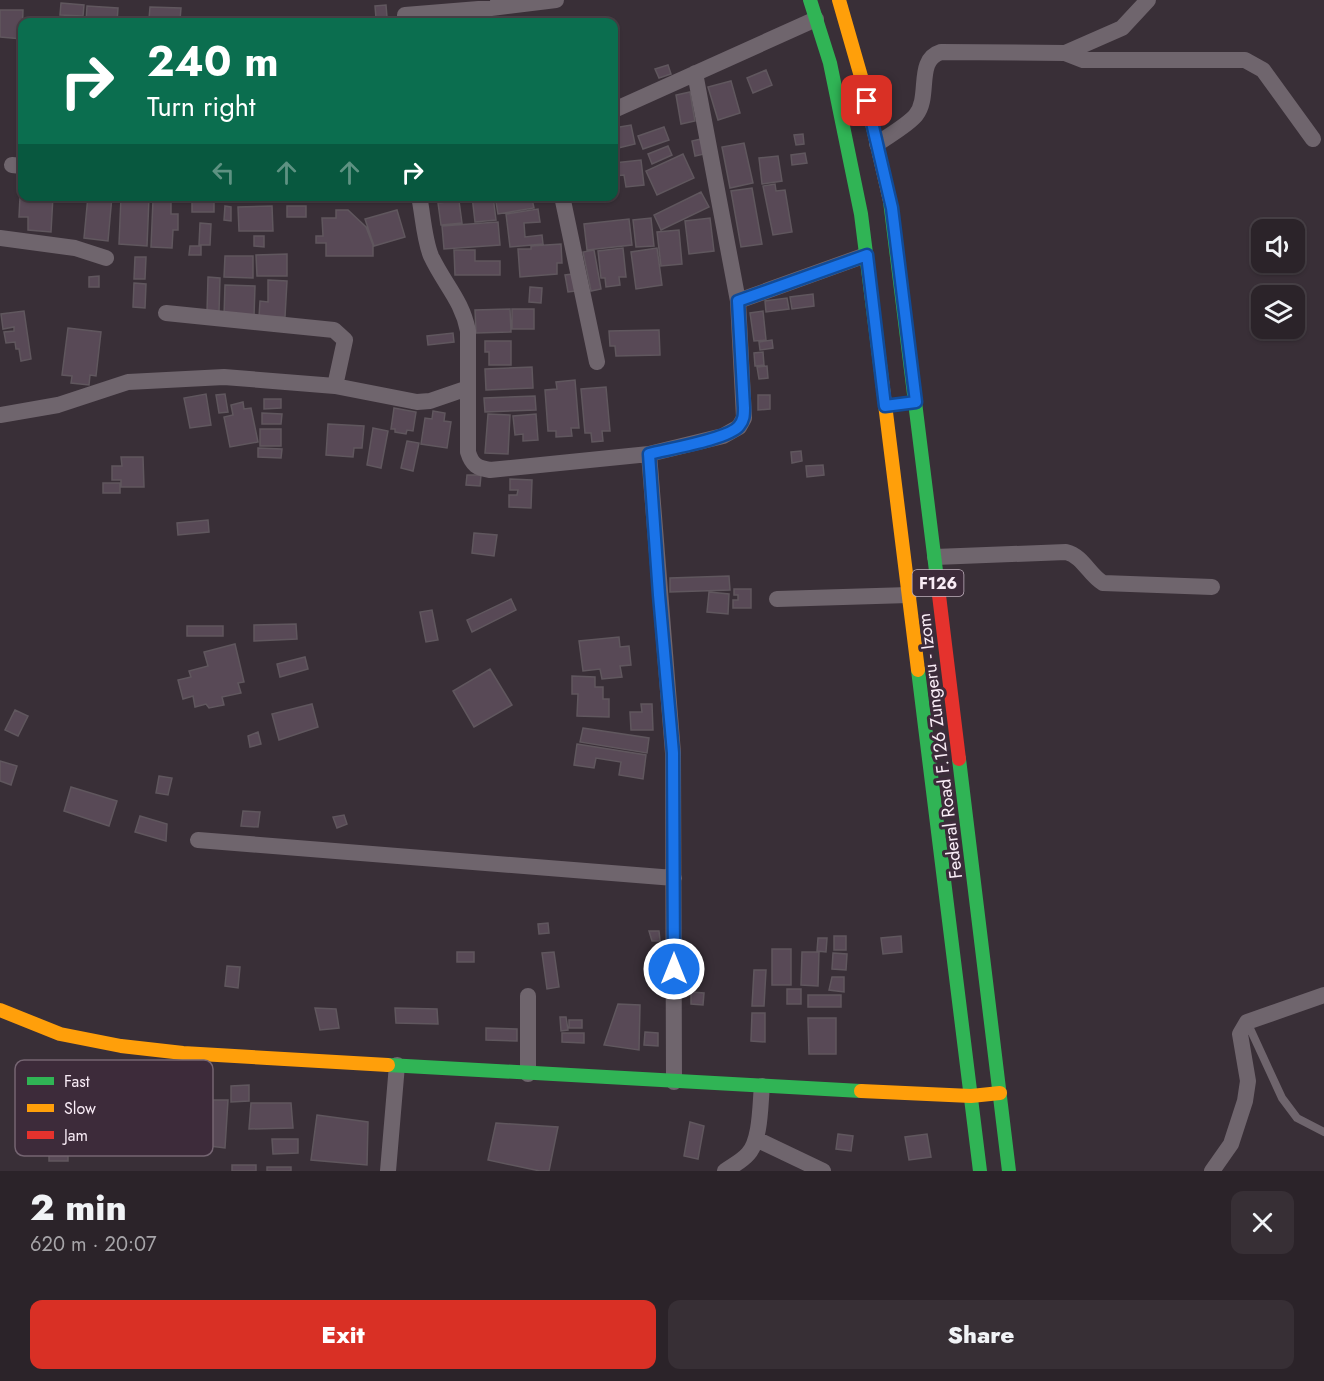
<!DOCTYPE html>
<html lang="en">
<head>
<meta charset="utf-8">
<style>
  :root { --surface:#2b2329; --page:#372f35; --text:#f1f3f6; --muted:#a6a4a8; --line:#474046; --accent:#d93025 }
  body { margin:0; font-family:Jost,sans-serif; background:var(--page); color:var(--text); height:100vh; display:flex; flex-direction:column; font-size:22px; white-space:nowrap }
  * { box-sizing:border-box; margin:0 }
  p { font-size:20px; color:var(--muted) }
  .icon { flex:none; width:33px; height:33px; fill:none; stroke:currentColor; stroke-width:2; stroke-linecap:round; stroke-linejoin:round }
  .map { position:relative; height:1171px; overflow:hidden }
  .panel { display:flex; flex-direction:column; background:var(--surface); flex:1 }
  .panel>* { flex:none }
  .guide { position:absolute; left:18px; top:18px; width:600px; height:183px; border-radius:12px; box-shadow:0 2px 4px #0004,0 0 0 2px var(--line); background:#0b6e4f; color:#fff; overflow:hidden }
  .tools { position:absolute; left:1251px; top:219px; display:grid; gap:12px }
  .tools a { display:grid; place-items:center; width:54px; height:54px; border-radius:12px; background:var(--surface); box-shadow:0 2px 4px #0004,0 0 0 2px var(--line); font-size:30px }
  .pin { position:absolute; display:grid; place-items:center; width:51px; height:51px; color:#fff; margin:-26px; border-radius:12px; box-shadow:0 3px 9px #0006 }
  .me { position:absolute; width:66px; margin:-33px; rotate:0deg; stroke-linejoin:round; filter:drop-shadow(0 0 4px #0008) }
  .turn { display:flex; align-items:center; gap:21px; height:126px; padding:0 30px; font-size:27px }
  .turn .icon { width:78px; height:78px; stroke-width:2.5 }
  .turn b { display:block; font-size:42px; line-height:51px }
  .lanes { display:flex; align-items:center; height:57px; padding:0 30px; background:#0003; justify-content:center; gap:30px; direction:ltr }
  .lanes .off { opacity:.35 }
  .round { display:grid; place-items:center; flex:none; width:63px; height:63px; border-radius:12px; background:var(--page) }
  .headline { display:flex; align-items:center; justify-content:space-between; height:102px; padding:0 30px }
  h1 { font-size:36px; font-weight:800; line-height:45px }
  .cta { display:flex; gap:12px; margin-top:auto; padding:12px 30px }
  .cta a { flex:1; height:69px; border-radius:12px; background:var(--accent); color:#fff; font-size:24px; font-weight:800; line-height:69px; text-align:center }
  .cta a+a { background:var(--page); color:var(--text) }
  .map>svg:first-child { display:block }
  .building { fill:#584956; stroke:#60575e; stroke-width:1.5 }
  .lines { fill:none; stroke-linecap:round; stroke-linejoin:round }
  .lane { stroke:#6f656d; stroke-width:8 }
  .street { stroke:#6f656d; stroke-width:16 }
  .fast { stroke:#30b455; stroke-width:14 }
  .slow { stroke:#ff9f0a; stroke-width:14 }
  .jam { stroke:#e5322d; stroke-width:14 }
  .route-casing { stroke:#114b97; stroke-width:15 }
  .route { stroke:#1a73e8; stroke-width:10 }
  .labels { text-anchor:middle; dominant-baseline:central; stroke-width:6; stroke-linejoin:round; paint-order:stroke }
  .shield { fill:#3d2b3a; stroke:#c1b2be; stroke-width:1.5 }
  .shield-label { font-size:16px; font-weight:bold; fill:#f9ecf6 }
  .street-label { font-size:18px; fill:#f9ecf6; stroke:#3d2b3a }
  .key { fill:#3d2b3a; stroke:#756572; stroke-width:1.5 }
  .key-label { font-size:16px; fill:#f9ecf6 }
</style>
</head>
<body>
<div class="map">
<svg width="1324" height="1171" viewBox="0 0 1324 1171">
  <rect width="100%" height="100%" fill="#392f37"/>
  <path class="building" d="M61 3 84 5 83 16 60 15Z
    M386 5 387 17 376 18 375 6Z
    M87 6 118 8 117 22H86Z
    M150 7 181 8 180 20 149 19Z
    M0 10H23L22 39 0 37Z
    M668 65 671 74 659 78 655 69Z
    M766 70 772 85 753 93 747 78Z
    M731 81 740 113 718 120 708 87Z
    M690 92 695 121 681 124 676 95Z
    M631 125 635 144 614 149V128Z
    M664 127 669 140 643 149 638 136Z
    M803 134 804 144 796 145 794 135Z
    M701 139 704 154 695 156 692 141Z
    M744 143 753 183 730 188 722 147Z
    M668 146 672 155 652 164 648 154Z
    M805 153 807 163 792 165 791 155Z
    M683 154 694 178 657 195 646 171Z
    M778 156 782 181 762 184 759 158Z
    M641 160 644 185 626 187 624 175 614 176V163Z
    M775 184 776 191 785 190 792 232 773 235 763 186Z
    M752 188 762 244 741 247 731 191Z
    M701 192 709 207 661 230 654 215Z
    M53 196 51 232 28 230V217H19L20 197Z
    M88 196H112L108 241 84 238Z
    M472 196H493L496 220 475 222Z
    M495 196H548L532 199 534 208 498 214Z
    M121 197 149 198 147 246 119 244Z
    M153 200 171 201V214H178V230H173L172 248 151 247Z
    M459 201 462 223 441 225 438 203Z
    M192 202H214V212H192Z
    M225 206 231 207V221L224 220Z
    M272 206 273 231H239L238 207Z
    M287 206H306V217H287Z
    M538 209 540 222 524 223 525 237 542 235 543 244 510 247 506 214Z
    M336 210H348L366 227 373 245V256H326V243H316V236H323L322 218H336Z
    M397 210 405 237 374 246 365 219Z
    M651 218 654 246 636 247 633 220Z
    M710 218 714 251 689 254 685 221Z
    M629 219 632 245 587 250 584 224Z
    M498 222 500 245 444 249 442 226Z
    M200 223 211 224 210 245H199Z
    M679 230 682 264 661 266 657 232Z
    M254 236H264V247L254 246Z
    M561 244 562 263H557V274L520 277 518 249H531V246Z
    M190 246H201V255H189Z
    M623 248 626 277H619L620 285 606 287 605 278H601L598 251Z
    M657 248 662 285 636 289 631 252Z
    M454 250H475V261H500V275H455Z
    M594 250 601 289 591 291 583 252Z
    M287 254V276H257L256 255Z
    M225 256H253V278L224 277Z
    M135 257H146L145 279H134Z
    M572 274 575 291 568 292 565 275Z
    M99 276V287H89V277Z
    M208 277 220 278 219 312H207Z
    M268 280 287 281 285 317H259L260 301 268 302Z
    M134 283 146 284 145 308 133 307Z
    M225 285 255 286 254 317 224 316Z
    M530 287 542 288 541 303 529 302Z
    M813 294 814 306 792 309 790 297Z
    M787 298 789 309 766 312 765 301Z
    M510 309 511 332 476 333 475 310Z
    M512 309H534V329H512Z
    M24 311 31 359 21 361 19 349H16L15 342 6 343 4 332 14 331V327L3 329 1 314Z
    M763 311 766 340 754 341 750 313Z
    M68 328 101 332 96 376 90 375 89 385 71 383 72 376 62 375Z
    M659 330 660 355 616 356 615 346H610L609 331Z
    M453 333 454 342 428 345 427 336Z
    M772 340 773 348 760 350 759 342Z
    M485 341H511V365H489V352H485Z
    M763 352 764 365 755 366 754 353Z
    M767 366 768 378 759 379 757 367Z
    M532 367 533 388 486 390 485 369Z
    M575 380 579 428H571L572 436 556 437V431H548L545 390 557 389 556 382Z
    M606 387 610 431H602L603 441 592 442 591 433H585L581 389Z
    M206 394 211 425 190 428 184 398Z
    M225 394 228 412 219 413 216 395Z
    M758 395H770V409L758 410Z
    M535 396 536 410 485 412 484 398Z
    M264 399H281V408L264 409Z
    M243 402 244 409 251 408 258 442 230 447 224 417 233 415 231 405Z
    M394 408 416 412 413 431 407 430 406 434 395 432V429H391Z
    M433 411 445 413 444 421 451 422 447 448 421 444 425 418 432 419Z
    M262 413 282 414 281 424H262Z
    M488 414 510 415 508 454 485 453Z
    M536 414 538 440 523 441V434L515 435 513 416Z
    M328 424 364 426 362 448H354L353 457 326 455Z
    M373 428 388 431 381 468 367 465Z
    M260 429H281V446H260Z
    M407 441 419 443 413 471 401 468Z
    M258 448 282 449 281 458 258 457Z
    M801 451 802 461 792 463 791 452Z
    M121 457H143L144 487H121V480H112V466H122Z
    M823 465 824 475 807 477 806 466Z
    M467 475H481L480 486 466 485Z
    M510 479 532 480 531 508 509 507V495H517L518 490H510Z
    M103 483H120V493H103Z
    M208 520 209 532 178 535 177 523Z
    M474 533 497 535 494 556 472 553Z
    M729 576 730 590 670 592V578Z
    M734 589H751V608H733V600H738V595H734Z
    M709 592 729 594 728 614 707 612Z
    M511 599 516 610 472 632 467 620Z
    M432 610 438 640 426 642 420 612Z
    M296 624 297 639 254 641V625Z
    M187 626H223V636H187Z
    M619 637 620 647 629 646 631 665 620 666 622 677 602 679 600 669 583 671 579 641Z
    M235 644 244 682 238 683 241 693 222 697 224 705 209 708 206 704 195 707 193 696 183 699 178 680 191 677 189 671 208 666 204 652Z
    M305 657 308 669 280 677 277 664Z
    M490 669 512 705 474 727 453 691Z
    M572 676 595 677V687H603V699H609V717L577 716 578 694H572Z
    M312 704 318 727 279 740 272 714Z
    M641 704H652L653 730H631L630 712H642Z
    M15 710 28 716 18 736 5 730Z
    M583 728 649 738 647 753 580 742Z
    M258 732 261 744 250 747 248 736Z
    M577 744 646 755 643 779 619 775 621 762 596 758 594 768 574 765Z
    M0 761 17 766 11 785 0 781Z
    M159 776 172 778 168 795 156 793Z
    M71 787 117 801 109 826 64 811Z
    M243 811 260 812 258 827 241 826Z
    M344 815 347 824 337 828 333 817Z
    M140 816 167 824 166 841 135 832Z
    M548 923 549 933 539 934 538 924Z
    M649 931H659L660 941H652Z
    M834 936H846V950H834Z
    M901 936 902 952 883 954 881 938Z
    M818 938H827L826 952 817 951Z
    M772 949H791V985H772Z
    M457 952H474V962H457Z
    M554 952 559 987 547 989 542 953Z
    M802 952H819L818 986 801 985Z
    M833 953 847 954 846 970 832 969Z
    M227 966 240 967 238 988 225 986Z
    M754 970H766L764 1006H752Z
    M832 977H844V992L829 990Z
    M787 989H801V1004H787Z
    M691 992 704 993 703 1005 691 1004Z
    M808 995H841V1007H808Z
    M618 1004 640 1005 639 1050 604 1045Z
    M315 1008 336 1009 339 1028 320 1030Z
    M395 1008 437 1009 438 1024 396 1023Z
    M752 1013H765V1042L751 1041Z
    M560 1017H566L568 1030 561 1031Z
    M808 1018H836V1054H809Z
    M569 1020H582V1028H569Z
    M486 1028 517 1029V1041L486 1040Z
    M645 1032 658 1033V1046L644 1045Z
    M562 1033H584V1043L562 1042Z
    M249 1085V1101L231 1102V1086Z
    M213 1100H228L225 1148 210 1146Z
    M251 1103H291L293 1128 249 1129Z
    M317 1115 368 1122 367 1165 311 1160Z
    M690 1122 704 1126 698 1159 684 1156Z
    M496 1123 558 1127 549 1171H540L488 1160Z
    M838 1134 853 1136 851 1151 836 1149Z
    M927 1134 931 1157 909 1160 905 1137Z
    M49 1136H59V1141H68V1161H49Z
    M272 1139H298V1153L273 1154Z
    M232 1165H256V1171H232Z
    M267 1167H291V1171H267Z"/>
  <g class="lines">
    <path class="lane" d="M1247 1022 1282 1098 1297 1118 1324 1132"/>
    <path class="street" d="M405 15 491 8 556 0
      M1065 53 1122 28 1148 0
      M614 110 816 19
      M877 144C888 136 908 125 916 115 931 96 915 60 941 52L1065 53 1083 60H1245L1263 70 1313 139
      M12 165 22 166
      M419 196C423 215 424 239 431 256 444 284 462 300 468 331V452C472 465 477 468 490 470L649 454 723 436 739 427 744 418 738 301 695 73
      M562 196 597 362
      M0 238 75 248 106 258
      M738 301 866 255
      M166 313 334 330 345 340 335 386
      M0 415 58 405 128 382 224 377 335 386 417 402 430 401 468 388
      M649 454 673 753 674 1082
      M935 557 1066 552C1083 556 1089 575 1103 583L1212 587
      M777 599 909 595
      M198 840 674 878
      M528 1074V996
      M756 1139 823 1171
      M388 1171 397 1065
      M725 1171C732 1166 742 1161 748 1154 761 1140 760 1104 762 1086
      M1212 1171 1231 1144 1245 1101 1248 1081 1240 1034 1247 1022 1324 995"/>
    <path class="fast" d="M810 0 830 63 861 214 882 380
      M890 201 938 587
      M918 670 980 1171
      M959 759 1009 1171
      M388 1065 861 1091"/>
    <path class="slow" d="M839 0 862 80 890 201
      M882 380 918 670
      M0 1010 60 1034 121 1046 183 1053 388 1065
      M861 1091 971 1096 1000 1093"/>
    <path class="jam" d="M938 587 959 759"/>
  </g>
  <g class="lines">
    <g class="route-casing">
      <path id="route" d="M674 969 673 753 659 595 649 454C668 449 729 439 739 426 744 420 744 415 744 408L738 301 867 255 885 406 916 402 892 208 867 101"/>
    </g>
    <use href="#route" class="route"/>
  </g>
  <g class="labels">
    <rect class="shield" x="912.5" y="570" width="51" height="26" rx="4.5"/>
    <g class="shield-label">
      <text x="938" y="583">F126</text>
    </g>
    <g class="street-label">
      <text transform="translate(940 746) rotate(-97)">Federal Road F.126 Zungeru - Izom</text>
    </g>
  </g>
  <rect x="15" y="1060" width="198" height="96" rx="9" class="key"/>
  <rect x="27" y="1077" width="27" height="8" fill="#30b455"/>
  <rect x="27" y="1104" width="27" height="8" fill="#ff9f0a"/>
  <rect x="27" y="1131" width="27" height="8" fill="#e5322d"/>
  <g class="key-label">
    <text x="64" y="1087">Fast</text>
    <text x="64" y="1114">Slow</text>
    <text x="64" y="1141">Jam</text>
  </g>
</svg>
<div class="tools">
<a><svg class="icon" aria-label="sound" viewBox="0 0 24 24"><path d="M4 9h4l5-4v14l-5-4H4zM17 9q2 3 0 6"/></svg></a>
<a><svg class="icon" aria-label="layers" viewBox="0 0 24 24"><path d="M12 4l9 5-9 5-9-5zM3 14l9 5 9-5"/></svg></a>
</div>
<div class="pin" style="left:867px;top:101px;background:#d93025"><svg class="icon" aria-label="arrive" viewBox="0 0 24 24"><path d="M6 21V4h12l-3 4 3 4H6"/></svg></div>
<svg class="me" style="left:674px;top:969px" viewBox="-20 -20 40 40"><circle r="17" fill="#1a73e8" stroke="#fff" stroke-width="3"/><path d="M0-11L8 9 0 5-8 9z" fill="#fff"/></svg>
<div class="guide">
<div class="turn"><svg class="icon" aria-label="right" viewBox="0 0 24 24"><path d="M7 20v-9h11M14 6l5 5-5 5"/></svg><div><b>240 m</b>Turn right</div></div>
<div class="lanes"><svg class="icon off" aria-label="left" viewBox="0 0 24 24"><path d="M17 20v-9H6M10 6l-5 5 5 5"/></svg><svg class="icon off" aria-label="ahead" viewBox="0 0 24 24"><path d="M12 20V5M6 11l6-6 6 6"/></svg><svg class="icon off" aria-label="ahead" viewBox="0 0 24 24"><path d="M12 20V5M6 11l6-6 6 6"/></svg><svg class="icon" aria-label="right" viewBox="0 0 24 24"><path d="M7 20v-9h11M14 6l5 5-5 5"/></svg></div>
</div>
</div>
<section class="panel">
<div class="headline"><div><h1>2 min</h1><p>620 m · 20:07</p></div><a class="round"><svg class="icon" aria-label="close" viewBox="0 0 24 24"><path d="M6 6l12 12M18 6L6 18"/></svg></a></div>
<div class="cta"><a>Exit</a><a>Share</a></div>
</section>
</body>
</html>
